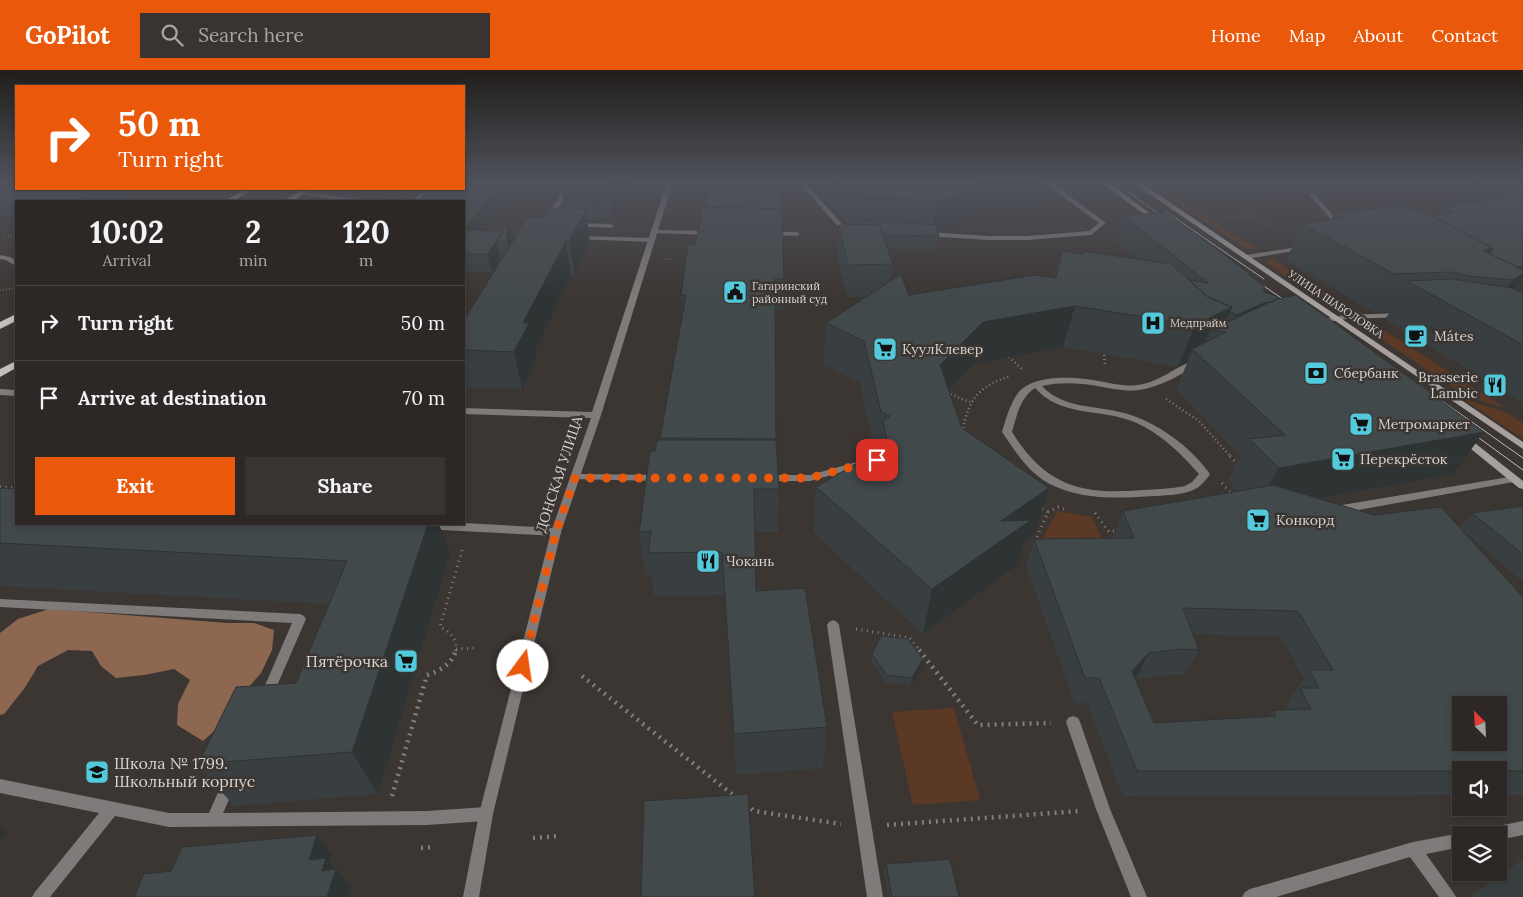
<!DOCTYPE html>
<html lang="en">
<head>
<meta charset="utf-8">
<style>
  :root { --surface:#2d2826; --page:#393432; --text:#f1f3f6; --muted:#a7a6a7; --line:#484443; --accent:#ea580c }
  body { margin:0; font-family:Lora,serif; background:var(--page); color:var(--text); height:100vh; display:flex; flex-direction:column; font-size:19px; white-space:nowrap }
  * { box-sizing:border-box; margin:0 }
  p { font-size:16px; color:var(--muted) }
  .icon { flex:none; width:28px; height:28px; fill:none; stroke:currentColor; stroke-width:2; stroke-linecap:round; stroke-linejoin:round }
  .map { position:relative; flex:1; overflow:hidden }
  .side { position:absolute; left:15px; top:130px; width:450px; height:325px; display:flex; flex-direction:column; background:var(--surface); border-radius:0px; box-shadow:0 2px 8px #0003,0 0 0 1px var(--line) }
  .side>* { flex:none }
  .hud { position:absolute; left:15px; top:15px; width:450px; height:105px; border-radius:0px; box-shadow:0 2px 8px #0003,0 0 0 1px var(--line); background:#ea580c; color:#fff; overflow:hidden }
  .needle { width:32px; rotate:336deg }
  .tools { position:absolute; left:1452px; top:626px; display:grid; gap:10px }
  .tools a { display:grid; place-items:center; width:55px; height:55px; border-radius:0px; background:var(--surface); box-shadow:0 2px 8px #0003,0 0 0 1px var(--line); font-size:25px }
  .pin { position:absolute; display:grid; place-items:center; width:42px; height:42px; color:#fff; margin:-21px; border-radius:10px; box-shadow:0 2px 8px #0006 }
  .me { position:absolute; width:55px; margin:-28px; rotate:14deg; stroke-linejoin:round; filter:drop-shadow(0 0 4px #0008) }
  .turn { display:flex; align-items:center; gap:18px; height:105px; padding:0 20px; font-size:22px }
  .turn .icon { width:65px; height:65px; stroke-width:2.5 }
  .turn b { display:block; font-size:35px; line-height:42px }
  .eta { display:flex; justify-content:space-evenly; align-items:center; height:85px; text-align:center }
  .eta b { font-size:30px; font-weight:800; line-height:35px }
  .cta { display:flex; gap:10px; margin-top:auto; padding:10px 20px }
  .cta a { flex:1; height:58px; border-radius:0px; background:var(--accent); color:#fff; font-size:20px; font-weight:800; line-height:58px; text-align:center }
  .cta a+a { background:var(--page); color:var(--text) }
  ul { padding:0; list-style:none }
  li { display:flex; align-items:center; gap:15px; height:75px; padding:0 20px; border-top:1px solid var(--line) }
  li div { flex:1 }
  li b { display:block; font-size:19px }
  li em { font-style:normal }
  header { display:flex; align-items:center; gap:30px; box-sizing:border-box; height:70px; padding:0 25px; background:var(--accent); color:#fff }
  header strong { font-size:24px }
  nav { display:flex; gap:28px; margin-inline-start:auto; font-size:18px }
  .search { width:350px; height:45px; background:var(--page); display:flex; align-items:center; gap:12px; box-sizing:border-box; padding:0 18px; border-radius:0px; color:var(--muted); font-size:19px }
  .map>svg:first-child { display:block }
  .green { fill:#5b3924 }
  .forest { fill:#8e6751 }
  .lines { fill:none; stroke-linecap:round; stroke-linejoin:round }
  .path-far3 { stroke:#837e7c; stroke-width:2; stroke-dasharray:0.5 2.5; stroke-linecap:butt }
  .path-far2 { stroke:#837e7c; stroke-width:2.5; stroke-dasharray:1 3; stroke-linecap:butt }
  .path-far1 { stroke:#837e7c; stroke-width:3; stroke-dasharray:1 4.5; stroke-linecap:butt }
  .path { stroke:#837e7c; stroke-width:4.5; stroke-dasharray:2 5; stroke-linecap:butt }
  .service { fill:#7f7b7a; fill-rule:evenodd }
  .minor { fill:#7f7b7a; fill-rule:evenodd }
  .secondary { fill:#a6a19f; fill-rule:evenodd }
  .primary { fill:#c5bfbb; fill-rule:evenodd }
  .tram { stroke:#bfbbb9; stroke-width:1 }
  .wall { fill:#393f40; fill-rule:evenodd }
  .shaded-wall { fill:#2e3334 }
  .building { fill:#42494b; stroke:#2e3334; fill-rule:evenodd }
  .route { stroke:#ea580c; stroke-width:9; stroke-dasharray:0 16.2 }
  .labels { text-anchor:middle; dominant-baseline:central; stroke-width:5; stroke-linejoin:round; paint-order:stroke }
  .far-poi-label { font-size:11px; fill:#d7d3d1; stroke:#3c3633; text-anchor:start }
  .far-street-label { font-size:11px; fill:#d7d3d1; stroke:#3c3633 }
  .poi-label { font-size:14px; fill:#d7d3d1; stroke:#3c3633; text-anchor:start }
  .street-label { font-size:14px; fill:#d7d3d1; stroke:#3c3633 }
  .near-poi-label { font-size:16px; fill:#d7d3d1; stroke:#3c3633; text-anchor:end }
</style>
</head>
<body>
<header>
<strong>GoPilot</strong>
<div class="search"><svg class="icon" aria-label="search" viewBox="0 0 24 24"><circle cx="10" cy="10" r="6"/><path d="M15 15l6 6"/></svg>Search here</div>
<nav><a>Home</a><a>Map</a><a>About</a><a>Contact</a></nav>
</header>
<div class="map">
<svg width="1523" height="827" viewBox="0 0 1523 827">
  <rect width="100%" height="100%" fill="#3c3633"/>
  <path class="green" d="M1153 117H1157L1166 121 1258 179H1246Z
    M1271 188 1304 209 1305 211 1296 213 1265 192Z
    M1316 218 1320 219 1357 244 1341 242 1306 219Z
    M1365 248 1505 338 1468 327 1357 253Z
    M1463 329 1503 341 1523 353V369Z
    M1058 441 1091 447 1114 490 1027 494Z
    M954 638 980 730 913 735 892 642Z"/>
  <path class="forest" d="M49 539 227 553H254L274 560 272 580 261 603 242 625 229 648 203 671 177 655 178 634 190 610 174 599 144 605 116 608 101 596 92 581 68 580 38 596 24 619 4 644 0 645V563L18 549Z"/>
  <g class="lines">
    <path class="path-far3" d="M374 126 395 128
      M1223 149 1252 145 1282 162
      M3 169 16 163
      M665 189H673
      M0 220 16 218"/>
    <path class="path-far2" d="M1104 285 1105 296
      M1009 287 1023 300
      M947 323 970 332
      M1166 329 1199 351 1231 387
      M962 362C969 329 978 316 1011 306"/>
    <path class="path-far1" d="M1230 386 1239 396
      M1222 413 1232 425
      M0 417 16 418
      M1048 442 1058 437 1064 439
      M1095 443 1109 462 1119 460
      M1037 467 1048 442 1039 437
      M856 559 910 568 920 581
      M456 579 474 578
      M456 581C457 569 451 562 440 557L463 477"/>
    <path class="path" d="M919 580 978 655 1051 653
      M582 606 737 728
      M392 726 427 605C440 601 452 594 456 580
      M746 734 754 741 841 754
      M887 755 1080 741
      M533 768 558 766
      M421 778 434 777"/>
    <path class="service" d="M568 112H574L553 146H549L548 145Z
      M798 112H805L842 154 855 158V160L838 156Z
      M1043 112H1051L1106 153 1091 165 1028 170H989L927 166 924 164 927 162 989 166H1028L1089 161 1099 153Z
      M428 119H435L418 131H411Z
      M300 121 358 129 361 131H346L298 124 297 123Z
      M1310 124H1314L1343 156V158H1339L1310 126Z
      M574 153 611 154 614 156 611 158 572 156V154Z
      M654 160 711 161 714 163 711 165 652 163 651 162Z
      M770 162H797L800 164 797 166 768 165 767 164Z
      M578 166 652 168 655 170 652 172 576 169 575 168Z
      M1304 176 1307 178 1306 179 1246 189 1243 187 1246 185Z
      M0 185 10 187 16 191V196L6 190 0 189Z
      M1401 243 1405 245 1404 247 1346 249 1316 254 1312 252 1316 250 1346 245Z
      M1197 289 1200 290V294C1181 304 1161 317 1139 320 1125 322 1110 318 1097 316 1079 313 1060 312 1042 316 1063 339 1095 335 1124 343 1157 352 1190 376 1210 404 1207 409 1202 415 1197 418 1186 425 1169 425 1156 426 1119 428 1082 431 1048 413 1027 401 1015 381 1002 362 1006 349 1010 334 1018 323 1034 303 1077 307 1099 311 1111 313 1125 317 1137 315 1159 313 1176 296 1197 289ZM1035 318C1060 346 1096 339 1129 350 1157 360 1180 382 1199 404L1192 412 1185 416C1171 419 1157 419 1143 420 1081 425 1046 416 1012 362 1017 345 1020 328 1035 318Z
      M864 390 867 391 869 393 867 395 810 411H766L761 408 766 405H810Z
      M575 404 659 405 664 408 659 411 571 409 570 407 571 405Z
      M1515 406 1520 409 1519 411 1336 444 1331 440 1336 436Z
      M464 453 556 458 560 459 561 462 560 465 556 466 402 458 398 457 397 454Z
      M0 529 300 544 304 546 306 549 272 627 271 631 266 633 261 631 260 627 292 553 0 537Z
      M833 550 837 552 839 555 883 827H867L827 555 829 552Z
      M1073 646 1078 648 1080 652 1110 739 1147 827H1131L1096 739 1066 652 1068 648Z
      M229 707 234 709 236 714 223 743 427 741 486 737 491 739 493 744 491 749 486 751 427 755 169 757 115 746 50 827H32L35 822 99 743 0 723V709L169 743H209L224 709Z
      M1523 751V765L1499 770V765H1481L1483 760 1488 758Z
      M1461 763 1466 765H1461V777L1426 784 1453 822 1456 827H1439L1410 787 1276 827H1242L1245 822 1250 819 1413 772Z"/>
    <path class="minor" d="M667 112H673L601 345 561 462 493 744 479 827H463L479 744 551 462 591 348 464 344V338L592 342Z
      M0 319 16 320V326L0 325Z"/>
    <path class="secondary" d="M1100 112H1108L1160 151 1155 152Z
      M1132 112H1140L1523 372V379Z
      M1463 365 1466 366 1523 411V419L1519 418 1460 370 1458 368 1460 366Z"/>
    <path class="primary" d="M246 119H255L233 131H224Z
      M303 119H312L292 131H283Z
      M16 244V251L0 259V252Z
      M16 291V298L0 307V299Z"/>
    <path class="tram" d="M1114 112 1169 151
      M1165 141 1264 209
      M1252 208 1293 236
      M1405 305 1523 388
      M1468 360 1523 400"/>
  </g>
  <path class="wall" d="M0 112 16 119H151L124 131H16V148L0 145Z
    M501 112H502L505 129 481 161 512 173 545 148 565 139 561 116 563 112H629L613 150 601 149 600 152 587 151 590 172 575 205H571L535 281 537 290 522 319 464 317V250L500 191V190L492 202H464V131Z
    M809 112H1045L1041 133 960 145 958 156 937 159 939 166 937 180 888 179 893 194 891 211 909 225 1054 208 1062 181 1082 184 1136 188 1116 172 1124 146 1250 204V206L1264 222 1277 226V227L1453 404 1319 429 1374 445 1460 458 1472 443 1523 436V512L1462 460 1523 527V725H1499V700H1461V725L1123 726 1087 633H1074L1026 495 1034 469 1113 468 1123 441 1237 421 1228 411 1241 386 1176 320 1187 293 1178 297 1063 277 974 294 949 320 962 358 1035 463 1025 470 1017 495 923 564 813 462 816 417 875 383 860 313 823 295 826 253 867 227H846L837 186 839 155H856L848 154ZM1193 564 1281 567 1304 609 1291 626 1292 628 1284 640H1273L1268 647 1154 653 1136 609 1167 605H1185L1199 580Z
    M1443 112H1523V207L1515 219 1520 221 1523 217V333L1385 249 1390 242H1373L1286 190 1303 154 1331 149 1334 143 1432 146 1437 145 1442 138 1483 130Z
    M695 174 784 209 783 240H776V370L779 419 778 462H755L756 521 827 657 823 698 736 705 724 525 654 526 651 504 645 505 639 462 655 381 660 370 682 245 681 225Z
    M0 418 450 483 378 724 234 736 198 694 296 613 330 534 0 516Z
    M872 584 923 589 922 596 911 616 886 613 871 592Z
    M1523 789V827H1470Z
    M886 794 959 827H889L884 801Z"/>
  <path class="shaded-wall" d="M501 112H502L505 129 468 179 464 160Z
    M610 112H629L613 150 609 115Z
    M992 112H1045L1041 133 960 145 958 156 932 160 937 131 953 118Z
    M596 115 601 149 600 152 595 117Z
    M105 119H151L124 131H76Z
    M586 139 590 172 575 205 569 171Z
    M508 154 514 185V203L507 172Z
    M496 171 500 190 492 202 487 184Z
    M566 171 571 205 535 281 537 290 522 319 514 282 523 253Z
    M1493 178 1475 206 1482 180Z
    M1523 196V207L1501 240 1488 248 1513 210 1490 201Z
    M1281 229 1225 273 1237 245 1264 233Z
    M1075 236 1063 277 974 294 932 338 940 295 983 252Z
    M1232 237 1222 261 1210 260 1199 286 1192 279 1187 293 1178 297 1195 255Z
    M1484 362 1453 404 1255 440 1279 398Z
    M1049 418 1035 463 1025 470 1017 495 923 564 932 519 1001 451Z
    M428 454H439L450 483 378 724 352 682Z
    M1149 583 1136 608 1132 601Z
    M923 589 922 596 911 616 912 608Z
    M0 757 7 762 0 771Z
    M317 765 332 785 330 793 336 801V799L352 819 349 827H327L309 790Z"/>
  <path class="building" d="M0 112H16V119H105L76 131H16V133L0 130Z
    M464 112H501L464 160V131H419L430 119H464Z
    M563 112H610L609 115H596L595 117 561 116Z
    M709 112H781V139L706 137Z
    M838 112H992L953 118 963 127 937 131 850 125Z
    M1473 112H1523V196L1517 197 1490 184 1493 178 1432 146 1454 143 1442 138 1505 126Z
    M1399 136 1426 143 1493 178 1482 180 1523 200V204L1513 210 1470 206 1452 202 1394 204 1303 154 1342 148 1334 143Z
    M703 137 782 139 784 209H775L776 369 660 368 686 225H681L688 175 695 174Z
    M551 138 586 139 569 171H566L523 253H529L514 282 464 280V250L528 147 545 148Z
    M1166 142 1250 204H1248L1264 216V222L1277 226H1276L1279 228 1271 232 1264 233 1237 245 1230 242 1232 237 1208 227 1189 210 1208 213 1124 146Z
    M858 150 936 155 939 166 883 165 879 154 862 155Z
    M508 154 507 172 496 171Z
    M879 154 893 194 848 195 839 155Z
    M464 160 503 161 487 184H464Z
    M1062 181 1082 184 1083 181 1171 194 1208 227 1232 237 1195 255 1075 236 983 252 940 295 962 358 1049 418 1001 451 1031 450 932 519 816 417 888 375 883 351 890 346 881 342 864 271 826 253 901 204 909 225 1035 205 1056 208Z
    M1452 209 1512 218 1523 223V275L1407 211Z
    M1296 225 1484 362 1279 398 1249 369 1285 365 1192 279 1226 262 1210 260 1277 229Z
    M657 370H776L779 419H754L756 521 805 518 827 657 734 664 722 482 648 483 651 461 639 462 650 381H655Z
    M1273 415 1374 445 1441 437 1523 527V701L1461 700V701H1137L1099 608H1085L1034 469 1134 468 1123 441ZM1183 538 1298 541 1333 600H1310L1319 618H1300L1311 639 1273 640 1276 646 1154 653 1132 601 1149 583 1181 579 1199 580ZM1461 635H1499V672H1461Z
    M0 418 16 419V454H428L352 682 198 694 236 617 296 613 347 491 0 473Z
    M1523 436V484L1472 443Z
    M881 566 908 569 923 589 912 608 887 605 872 584Z
    M748 724 755 827H641L644 731Z
    M317 765 309 790 326 788 322 801 336 799 327 827H134L144 804 171 801 182 777Z
    M950 789 959 827H892L886 794Z"/>
  <linearGradient id="sky" x2="0" y2="1"><stop stop-color="#211e1c"/><stop offset="0.49" stop-color="#50525b"/><stop offset="1" stop-color="#50525b" stop-opacity="0"/></linearGradient>
  <rect width="1523" height="228" fill="url(#sky)"/>
  <g class="lines">
    <path class="route" d="M523 596 556 462 575 408H810L877 390"/>
  </g>
  <defs>
    <g id="civic-square" transform="scale(1.25)"><rect x="-9" y="-9" width="18" height="18" rx="4" fill="#53cadc" stroke="#3c3633"/><path d="M-.6-6.5H3V-4.5H.6V-3L4-1V1h2V6H-6V1h2V-1L-.6-3ZM-1.2 2.5V6h2.4V2.5Z" fill="#111"/></g>
    <g id="hospital-square" transform="scale(1.25)"><rect x="-9" y="-9" width="18" height="18" rx="4" fill="#53cadc" stroke="#3c3633"/><path d="M-5-5h3v3.5h4V-5h3V5h-3V1.5h-4V5h-3Z" fill="#111"/></g>
    <g id="cafe-square" transform="scale(1.25)"><rect x="-9" y="-9" width="18" height="18" rx="4" fill="#53cadc" stroke="#3c3633"/><path d="M-5.5-4.5H6V0H3Q3 3.5 0 3.5H-2.5Q-5.5 3.5-5.5 0ZM3-3.2v2h1.7v-2ZM-6 4.5H4V6H-6Z" fill="#111"/></g>
    <g id="supermarket-square" transform="scale(1.25)"><rect x="-9" y="-9" width="18" height="18" rx="4" fill="#53cadc" stroke="#3c3633"/><path d="M-6-5.5h2.5l.6 2H6L4.5 2H-2.5L-4.4-4H-6ZM-1.5 3.2a1.3 1.3 0 1 0 .1 0ZM3 3.2a1.3 1.3 0 1 0 .1 0Z" fill="#111"/></g>
    <g id="bank-square" transform="scale(1.25)"><rect x="-9" y="-9" width="18" height="18" rx="4" fill="#53cadc" stroke="#3c3633"/><path d="M-6-4H6V4H-6ZM0-2.3a2.3 2.3 0 1 0 0 4.6a2.3 2.3 0 1 0 0-4.6Z" fill="#111"/></g>
    <g id="restaurant-square" transform="scale(1.25)"><rect x="-9" y="-9" width="18" height="18" rx="4" fill="#53cadc" stroke="#3c3633"/><path d="M-5-6h1v4h1v-4h1v4h1v-4h1v5L-1.5 .5V6h-2V.5L-5-1ZM5-6V6H3V1.5H1.5Q1.5-4 5-6Z" fill="#111"/></g>
    <g id="school-square" transform="scale(1.25)"><rect x="-9" y="-9" width="18" height="18" rx="4" fill="#53cadc" stroke="#3c3633"/><path d="M0-5L7-2L0 1L-7-2ZM-4 1L0 2.5L4 1V4Q0 6-4 4Z" fill="#111"/></g>
  </defs>
  <g fill-rule="evenodd">
    <use href="#civic-square" x="735" y="222"/>
    <use href="#hospital-square" x="1153" y="253"/>
    <use href="#cafe-square" x="1416" y="266"/>
    <use href="#supermarket-square" x="885" y="279"/>
    <use href="#bank-square" x="1316" y="303"/>
    <use href="#restaurant-square" x="1495" y="315"/>
    <use href="#supermarket-square" x="1361" y="354"/>
    <use href="#supermarket-square" x="1343" y="389"/>
    <use href="#supermarket-square" x="1258" y="450"/>
    <use href="#restaurant-square" x="708" y="491"/>
    <use href="#supermarket-square" x="406" y="591"/>
    <use href="#school-square" x="97" y="702"/>
  </g>
  <g class="labels">
    <g class="far-poi-label">
      <text x="752" y="216">Гагаринский<tspan x="752" dy="13">районный суд</tspan></text>
      <text x="1170" y="253">Медпрайм</text>
    </g>
    <g class="far-street-label">
      <text transform="translate(1336 234) rotate(34)">УЛИЦА ШАБОЛОВКА</text>
    </g>
    <g class="poi-label">
      <text x="1434" y="266">Mátes</text>
      <text x="902" y="279">КуулКлевер</text>
      <text x="1334" y="303">Сбербанк</text>
      <text x="1478" y="307" text-anchor="end">Brasserie<tspan x="1478" dy="16">Lambic</tspan></text>
      <text x="1378" y="354">Метромаркет</text>
      <text x="1360" y="389">Перекрёсток</text>
      <text x="1276" y="450">Конкорд</text>
      <text x="726" y="491">Чокань</text>
    </g>
    <g class="street-label">
      <text transform="translate(559 404) rotate(-72)">ДОНСКАЯ УЛИЦА</text>
    </g>
    <g class="near-poi-label">
      <text x="388" y="591">Пятёрочка</text>
      <text x="114" y="693" text-anchor="start">Школа № 1799.<tspan x="114" dy="18">Школьный корпус</tspan></text>
    </g>
  </g>
</svg>
<div class="tools">
<a><svg class="needle" viewBox="-14 -14 28 28"><path d="M0-13l5 13h-10z" fill="#e53935"/><path d="M0 13l5-13h-10z" fill="#a7a6a7"/></svg></a>
<a><svg class="icon" aria-label="sound" viewBox="0 0 24 24"><path d="M4 9h4l5-4v14l-5-4H4zM17 9q2 3 0 6"/></svg></a>
<a><svg class="icon" aria-label="layers" viewBox="0 0 24 24"><path d="M12 4l9 5-9 5-9-5zM3 14l9 5 9-5"/></svg></a>
</div>
<div class="pin" style="left:877px;top:390px;background:#d93025"><svg class="icon" aria-label="arrive" viewBox="0 0 24 24"><path d="M6 21V4h12l-3 4 3 4H6"/></svg></div>
<svg class="me" style="left:523px;top:596px" viewBox="-20 -20 40 40"><circle r="19" fill="#fff"/><path d="M0-13L10 11 0 6-10 11z" fill="#ea580c"/></svg>
<div class="hud">
<div class="turn"><svg class="icon" aria-label="right" viewBox="0 0 24 24"><path d="M7 20v-9h11M14 6l5 5-5 5"/></svg><div><b>50 m</b>Turn right</div></div>
</div>
<section class="side">
<div class="eta">
<div><b>10:02</b><p>Arrival</p></div>
<div><b>2</b><p>min</p></div>
<div><b>120</b><p>m</p></div>
</div>
<ul>
<li><svg class="icon" aria-label="right" viewBox="0 0 24 24"><path d="M7 20v-9h11M14 6l5 5-5 5"/></svg><div><b>Turn right</b></div><em>50 m</em></li>
<li><svg class="icon" aria-label="arrive" viewBox="0 0 24 24"><path d="M6 21V4h12l-3 4 3 4H6"/></svg><div><b>Arrive at destination</b></div><em>70 m</em></li>
</ul>
<div class="cta"><a>Exit</a><a>Share</a></div>
</section>
</div>
</body>
</html>
